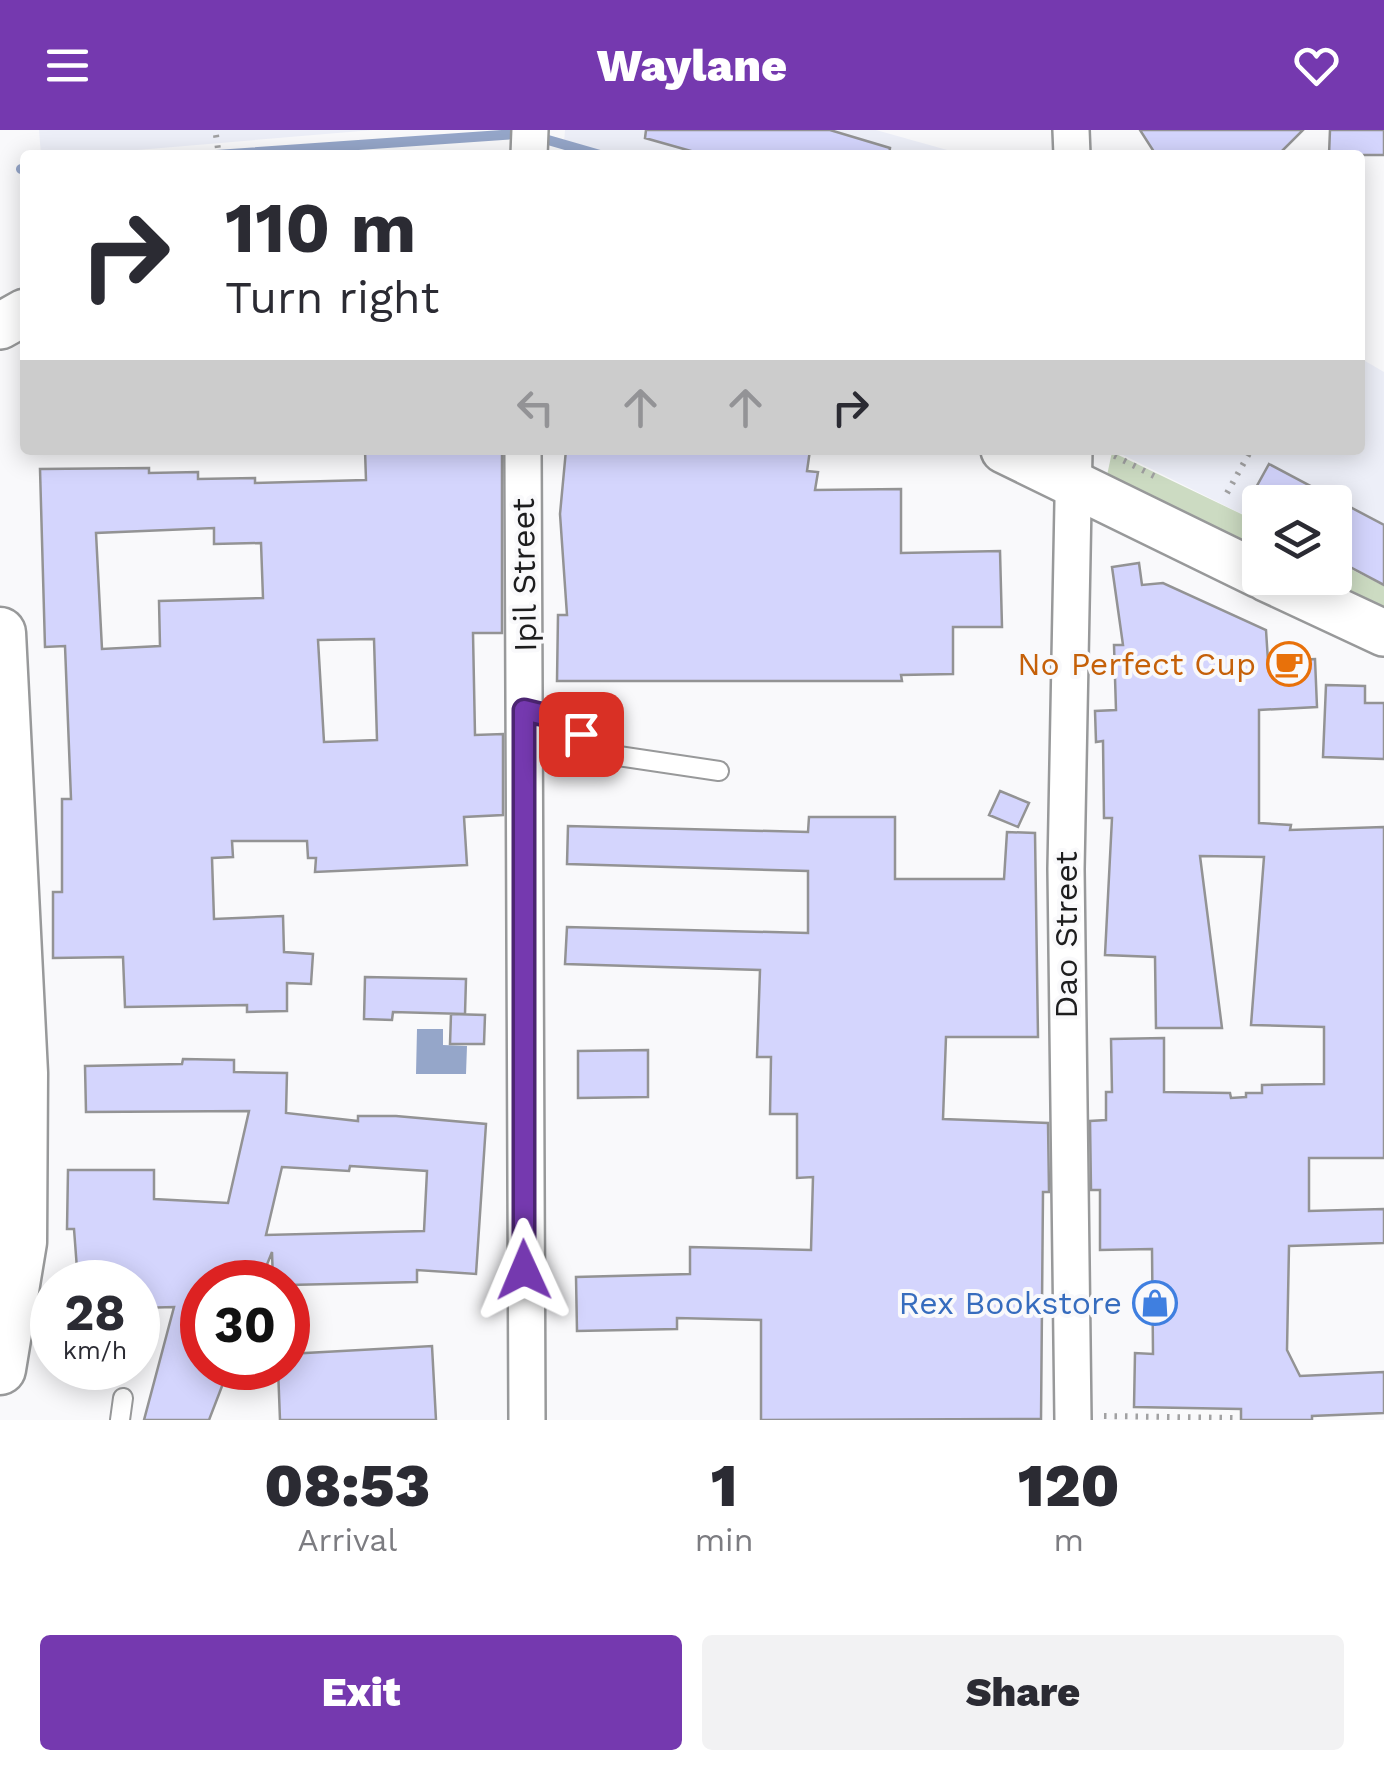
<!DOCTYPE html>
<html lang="en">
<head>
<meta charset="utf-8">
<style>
  :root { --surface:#fff; --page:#f2f2f3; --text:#2b2b33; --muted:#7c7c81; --accent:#7539af }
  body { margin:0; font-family:"Work Sans",sans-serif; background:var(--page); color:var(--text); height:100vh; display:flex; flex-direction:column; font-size:38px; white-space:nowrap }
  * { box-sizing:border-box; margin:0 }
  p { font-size:32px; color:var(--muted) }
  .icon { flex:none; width:55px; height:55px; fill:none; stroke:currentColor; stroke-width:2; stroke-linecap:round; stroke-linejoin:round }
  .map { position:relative; height:1290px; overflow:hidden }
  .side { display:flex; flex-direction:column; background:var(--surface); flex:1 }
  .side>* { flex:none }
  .banner { position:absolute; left:20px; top:20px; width:1345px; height:305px; border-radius:10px; box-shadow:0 5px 25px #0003; background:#fff; color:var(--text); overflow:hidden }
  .fabs { position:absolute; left:1242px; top:355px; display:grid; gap:20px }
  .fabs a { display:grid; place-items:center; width:110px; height:110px; border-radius:10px; background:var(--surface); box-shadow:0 5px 25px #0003; font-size:50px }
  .speed { position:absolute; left:30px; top:1130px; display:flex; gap:20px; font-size:50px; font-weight:700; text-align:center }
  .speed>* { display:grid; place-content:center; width:130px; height:130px; border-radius:50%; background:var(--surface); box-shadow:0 5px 25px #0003; line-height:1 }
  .speed small { font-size:25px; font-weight:400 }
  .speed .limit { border:15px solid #d22; background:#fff; color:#111 }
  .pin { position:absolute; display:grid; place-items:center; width:85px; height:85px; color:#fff; margin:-42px; border-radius:20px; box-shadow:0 5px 15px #0006 }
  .me { position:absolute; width:110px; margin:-55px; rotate:359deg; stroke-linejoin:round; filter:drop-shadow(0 0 8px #0008) }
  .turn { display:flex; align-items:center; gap:35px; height:210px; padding:0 40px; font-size:45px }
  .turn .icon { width:130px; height:130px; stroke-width:2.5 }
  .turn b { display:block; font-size:70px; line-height:85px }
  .lanes { display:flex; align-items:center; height:95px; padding:0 40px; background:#0003; justify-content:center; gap:50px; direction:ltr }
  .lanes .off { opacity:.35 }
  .eta { display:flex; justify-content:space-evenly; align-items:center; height:170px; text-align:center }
  .eta b { font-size:60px; font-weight:800; line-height:70px }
  .cta { display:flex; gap:20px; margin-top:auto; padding:20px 40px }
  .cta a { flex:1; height:115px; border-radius:10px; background:var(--accent); color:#fff; font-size:40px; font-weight:800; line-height:115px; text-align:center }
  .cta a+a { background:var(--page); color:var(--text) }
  header { display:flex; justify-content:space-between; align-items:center; height:130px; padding:0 40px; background:var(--accent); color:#fff; font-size:45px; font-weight:800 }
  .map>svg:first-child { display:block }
  .built { fill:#edeff8 }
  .green { fill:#ccdbc2 }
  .water { fill:#95a6c9 }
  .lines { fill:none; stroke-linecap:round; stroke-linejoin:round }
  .stream { stroke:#95a6c9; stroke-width:10 }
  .building { fill:#d4d5fd; stroke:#939394; stroke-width:2.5; fill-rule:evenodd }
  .service-casing { stroke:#98999a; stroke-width:22 }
  .minor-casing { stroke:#98999a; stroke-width:40 }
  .tertiary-casing { stroke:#98999a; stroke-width:50 }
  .secondary-casing { stroke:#98999a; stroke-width:55 }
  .path { stroke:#a1a1a2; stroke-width:6; stroke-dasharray:2.5 8; stroke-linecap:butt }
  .service { stroke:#fff; stroke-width:18 }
  .minor { stroke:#fff; stroke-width:35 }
  .tertiary { stroke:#fff; stroke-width:45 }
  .secondary { stroke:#fff; stroke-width:50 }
  .route-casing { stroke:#4c2572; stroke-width:25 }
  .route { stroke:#7539af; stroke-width:18 }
  .labels { text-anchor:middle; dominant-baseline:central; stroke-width:8; stroke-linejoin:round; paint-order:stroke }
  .street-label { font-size:32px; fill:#1d1d1e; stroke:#f9f9fb }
  .food-label { font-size:32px; fill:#c56008; stroke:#f9f9fb; text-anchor:end }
  .shop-label { font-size:32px; fill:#366cbe; stroke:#f9f9fb; text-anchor:end }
</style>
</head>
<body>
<header><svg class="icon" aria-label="menu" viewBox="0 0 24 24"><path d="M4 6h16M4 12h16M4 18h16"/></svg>Waylane<svg class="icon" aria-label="heart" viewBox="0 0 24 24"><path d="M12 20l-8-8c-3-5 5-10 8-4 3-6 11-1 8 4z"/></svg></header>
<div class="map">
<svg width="1384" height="1290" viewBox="0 0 1384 1290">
  <rect width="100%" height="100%" fill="#f9f9fb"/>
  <path class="built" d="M39 0H373L78 25H41Z
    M565 0H876L965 25H563Z
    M1360 228 1384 242V455L1335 430V372H1260V393L1113 320H1360Z"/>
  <path class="green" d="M1112 322 1260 393V424L1106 350Z
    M1335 431 1384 456V484L1309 448H1335Z"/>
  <path class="water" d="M417 899H443V915L467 916 466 944H416Z"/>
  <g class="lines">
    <path class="stream" d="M548 10 600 25
      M216 25 516 4
      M21 39 25 38"/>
  </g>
  <path class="building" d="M646 0H830L890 18 889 25H705L645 8Z
    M1140 0H1303L1278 25H1156Z
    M1330 0H1384V25H1329Z
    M365 320H502V503H473L475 605 503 604V685L464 687 467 735 315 742 316 728H308L307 711H232L233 727 212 728 214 789 283 786 284 822 313 824 311 854 287 853V881L247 882V875L125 877 123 827 53 828V762H62V669H71L65 516 45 517 40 339 149 338V343L198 342V349L255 348V353L366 350ZM214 398V414L261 413 263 468 159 471 160 516 102 519 96 403ZM374 509 377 610 324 612 318 510Z
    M566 320H810L807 341 818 342 815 360 901 359V423L1000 421 1002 497H953V544L901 545 902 551H557L558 485H567L560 384Z
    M1269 334 1384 395V455L1335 429V372H1248Z
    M1139 433 1142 455 1163 453 1266 500 1268 531 1315 529 1317 577 1259 580V693L1291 695 1290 700 1384 697V1028H1309V1081L1384 1079V1113L1289 1116 1287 1220 1300 1246 1384 1242V1283L1312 1286V1290H1241V1279L1134 1277 1135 1223 1153 1224 1152 1119 1100 1120V1060H1091L1090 991 1106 990V962H1112L1111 909 1164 908V962L1230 963 1231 968 1246 967V963H1262V955L1324 954V897L1251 895 1264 727 1200 726 1222 898H1156L1155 827 1105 825 1112 688H1104L1103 611 1096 612 1095 581 1116 580 1114 515H1123L1112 437Z
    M1326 555 1365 556V573H1384V629L1323 627Z
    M1000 661 1029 673 1018 697 989 685Z
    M809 687H895V749H1004L1007 702 1035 703 1038 907H946L943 989 1048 993 1049 1062H1043L1041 1289 761 1290V1190L677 1188V1199L577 1201 576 1147 690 1144V1117L811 1120 813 1047 797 1048V984H770L771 927H757L760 840 565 834 567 797 808 803V741L567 734 568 696 808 702Z
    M365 847 466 849 465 884 393 882 392 890 364 889Z
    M451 884 485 885 484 914H450Z
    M648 920V967L578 968V921Z
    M183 929 234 930V942L287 943 286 983 358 991V986H396L486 994 476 1144 417 1140V1152L288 1155 273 1152 272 1122 260 1152H202V1238H229L209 1290H144L174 1177 138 1178V1152H78L74 1099H67L68 1040H154V1069L228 1073 249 981 86 982 85 936 182 934ZM350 1036 427 1041 424 1101 266 1105 282 1037 349 1041Z
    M432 1216 436 1290H280L278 1238H288V1224Z"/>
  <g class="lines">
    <g class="service-casing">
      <path id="service" d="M524 579 565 590 605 624 719 641
        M120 1290 123 1268"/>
    </g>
    <g class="minor-casing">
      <path id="minor" d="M1071 0 1072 25
        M529 25 530 0
        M523 320 527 1290
        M1073 1290 1066 739 1074 320"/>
    </g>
    <g class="tertiary-casing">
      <path id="tertiary" d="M0 196 25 182
        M1004 320 1260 445
        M1266 448 1384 503"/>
    </g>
    <g class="secondary-casing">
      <path id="secondary" d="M0 503 22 943 21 1112 0 1239"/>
    </g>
    <path class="path" d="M216 5 218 19
      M1105 321 1160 349
      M1227 363 1251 320
      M1104 1286 1234 1288"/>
    <use href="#service" class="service"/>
    <use href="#minor" class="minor"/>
    <use href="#tertiary" class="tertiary"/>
    <use href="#secondary" class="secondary"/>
  </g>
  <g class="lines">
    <g class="route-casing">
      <path id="route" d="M524 1140V580L565 590 581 604"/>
    </g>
    <use href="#route" class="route"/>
  </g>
  <defs>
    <g id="cafe-ring" transform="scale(2.25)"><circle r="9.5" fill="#f9f9fb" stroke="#e8710a" stroke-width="1.5"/><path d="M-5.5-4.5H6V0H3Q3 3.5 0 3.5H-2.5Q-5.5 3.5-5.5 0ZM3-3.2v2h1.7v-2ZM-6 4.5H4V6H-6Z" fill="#e8710a"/></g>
    <g id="shop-ring" transform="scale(2.25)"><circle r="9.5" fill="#f9f9fb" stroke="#3f7fe0" stroke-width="1.5"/><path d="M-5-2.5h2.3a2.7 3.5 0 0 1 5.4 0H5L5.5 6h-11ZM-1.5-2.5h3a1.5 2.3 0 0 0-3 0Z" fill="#3f7fe0"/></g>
  </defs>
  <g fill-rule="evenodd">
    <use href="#cafe-ring" x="1289" y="534"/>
    <use href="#shop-ring" x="1155" y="1173"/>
  </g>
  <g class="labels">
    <g class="street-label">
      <text transform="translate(524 445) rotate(-91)">Ipil Street</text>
      <text transform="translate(1066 805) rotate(-90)">Dao Street</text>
    </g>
    <g class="food-label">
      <text x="1256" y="534">No Perfect Cup</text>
    </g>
    <g class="shop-label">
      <text x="1122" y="1173">Rex Bookstore</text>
    </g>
  </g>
</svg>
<div class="fabs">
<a><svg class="icon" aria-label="layers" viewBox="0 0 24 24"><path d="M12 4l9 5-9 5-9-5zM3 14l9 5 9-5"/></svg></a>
</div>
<div class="speed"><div>28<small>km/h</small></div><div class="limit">30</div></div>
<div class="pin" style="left:581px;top:604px;background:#d93025"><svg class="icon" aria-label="arrive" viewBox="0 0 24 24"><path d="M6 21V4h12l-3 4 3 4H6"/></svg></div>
<svg class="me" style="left:524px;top:1140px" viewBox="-20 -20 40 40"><path d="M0-17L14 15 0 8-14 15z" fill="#7539af" stroke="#fff" stroke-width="4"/></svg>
<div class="banner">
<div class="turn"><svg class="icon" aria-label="right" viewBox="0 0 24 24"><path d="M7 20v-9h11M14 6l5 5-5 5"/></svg><div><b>110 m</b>Turn right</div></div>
<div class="lanes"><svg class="icon off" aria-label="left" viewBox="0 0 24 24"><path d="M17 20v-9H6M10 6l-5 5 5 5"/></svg><svg class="icon off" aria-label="ahead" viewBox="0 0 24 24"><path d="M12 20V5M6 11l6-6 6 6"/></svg><svg class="icon off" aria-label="ahead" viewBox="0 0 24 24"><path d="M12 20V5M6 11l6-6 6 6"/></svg><svg class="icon" aria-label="right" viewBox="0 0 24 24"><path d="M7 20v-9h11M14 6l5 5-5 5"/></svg></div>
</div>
</div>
<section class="side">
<div class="eta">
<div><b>08:53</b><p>Arrival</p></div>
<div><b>1</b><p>min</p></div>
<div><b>120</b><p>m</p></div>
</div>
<div class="cta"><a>Exit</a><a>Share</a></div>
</section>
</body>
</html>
